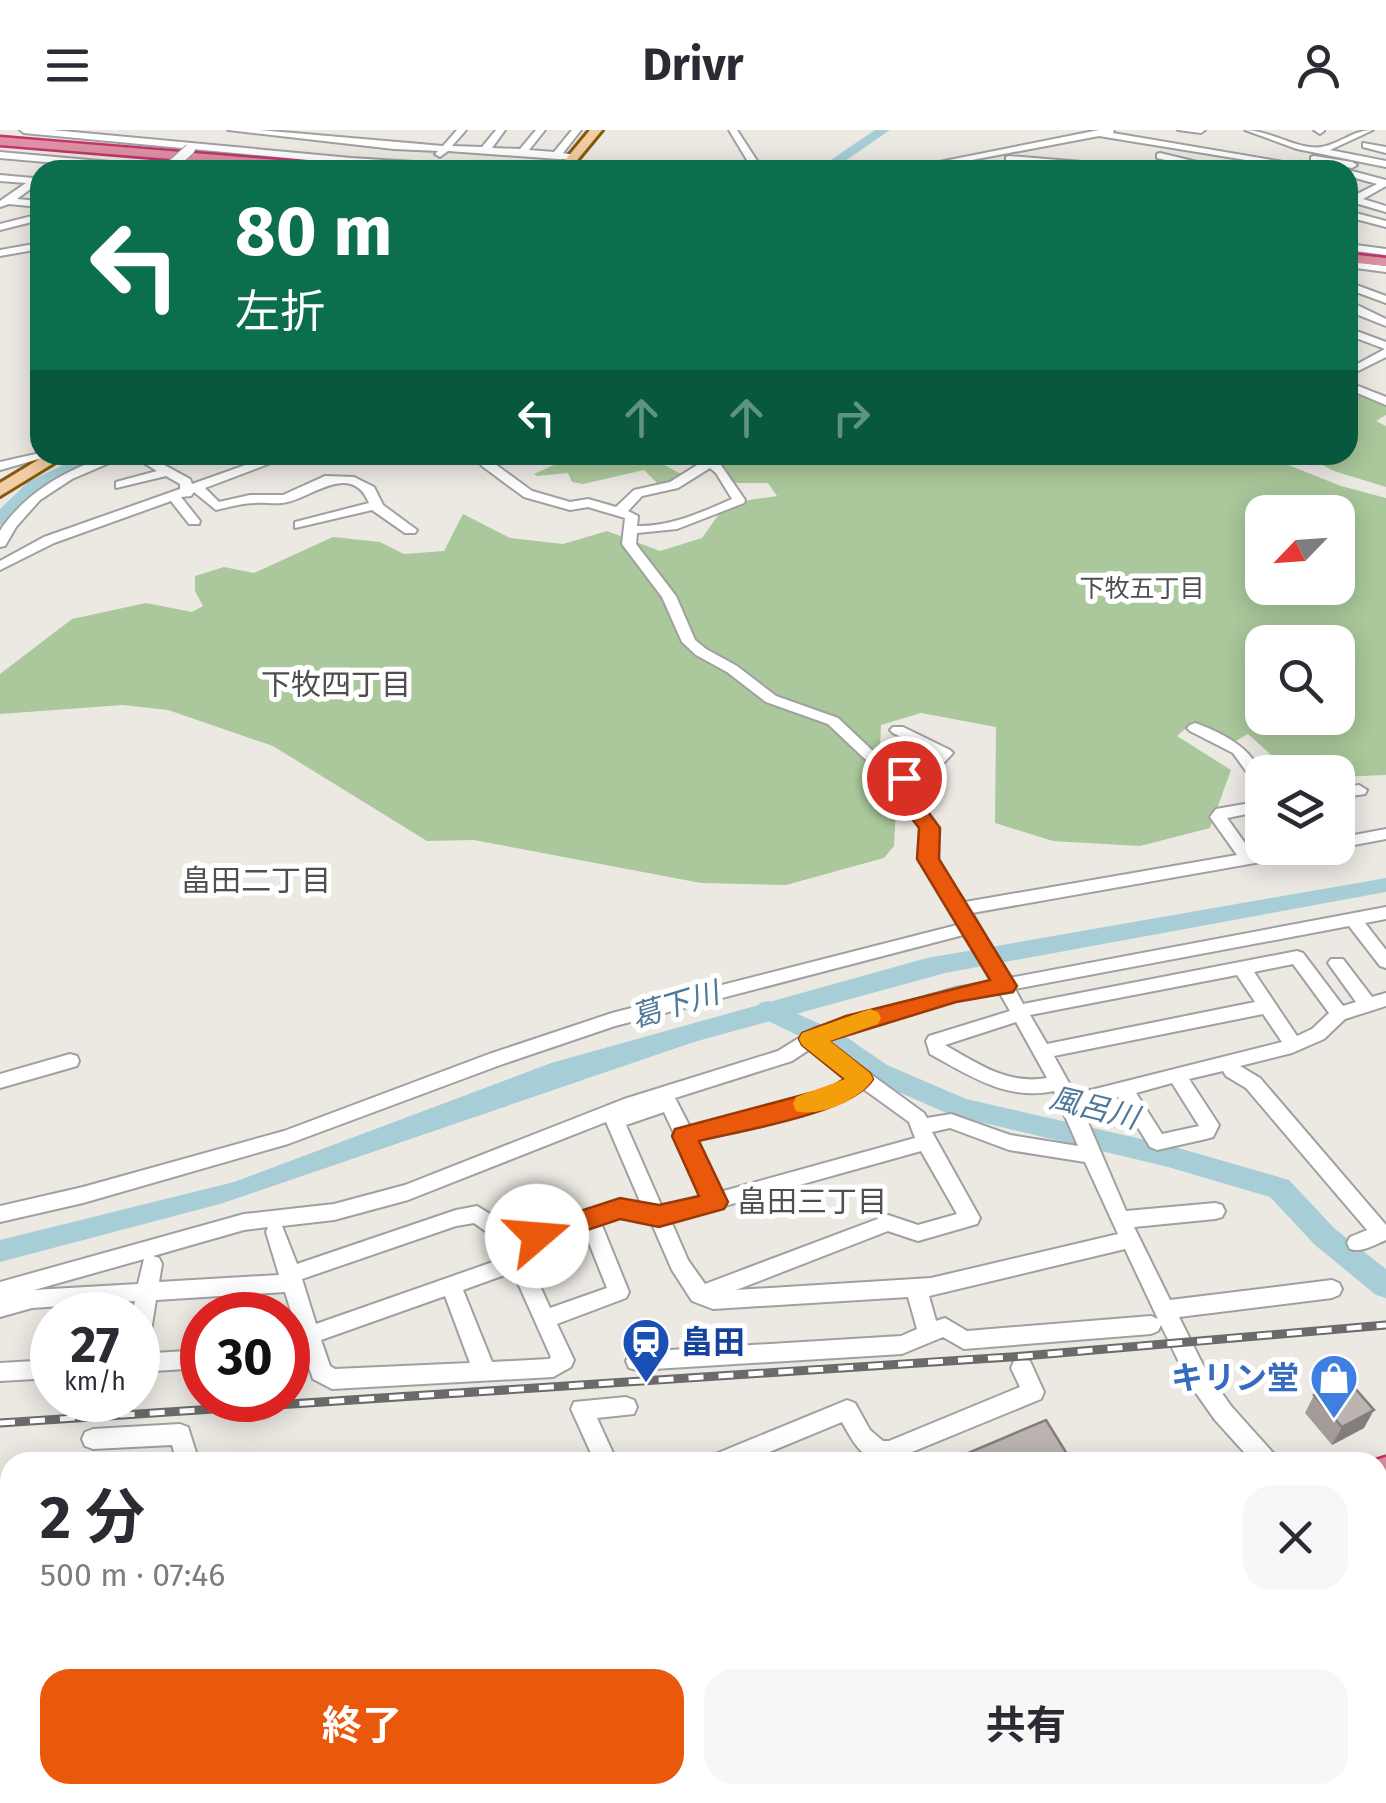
<!DOCTYPE html>
<html lang="ja">
<head>
<meta charset="utf-8">
<style>
  :root { --surface:#fff; --page:#f7f7f7; --text:#2b2b33; --muted:#7c7c81; --accent:#ea580c }
  body { margin:0; font-family:"Fira Sans","Noto Sans JP",sans-serif; background:var(--page); color:var(--text); height:100vh; display:flex; flex-direction:column; font-size:38px; white-space:nowrap }
  * { box-sizing:border-box; margin:0 }
  p { font-size:32px; color:var(--muted) }
  .icon { flex:none; width:55px; height:55px; fill:none; stroke:currentColor; stroke-width:2; stroke-linecap:round; stroke-linejoin:round }
  .map { position:relative; flex:1; overflow:hidden }
  .drawer { position:absolute; left:0px; top:1322px; width:1388px; height:352px; display:flex; flex-direction:column; background:var(--surface); border-radius:30px 30px 0 0; box-shadow:0 5px 25px #0003 }
  .drawer>* { flex:none }
  .hud { position:absolute; left:30px; top:30px; width:1328px; height:305px; border-radius:30px; box-shadow:0 5px 25px #0003; background:#0b6e4f; color:#fff; overflow:hidden }
  .needle { width:65px; rotate:245deg }
  .fabs { position:absolute; left:1245px; top:365px; display:grid; gap:20px }
  .fabs a { display:grid; place-items:center; width:110px; height:110px; border-radius:20px; background:var(--surface); box-shadow:0 5px 25px #0003; font-size:50px }
  .speed { position:absolute; left:30px; top:1162px; display:flex; gap:20px; font-size:50px; font-weight:700; text-align:center }
  .speed>* { display:grid; place-content:center; width:130px; height:130px; border-radius:50%; background:var(--surface); box-shadow:0 5px 25px #0003; line-height:1 }
  .speed small { font-size:25px; font-weight:400 }
  .speed .limit { border:15px solid #d22; background:#fff; color:#111 }
  .pin { position:absolute; display:grid; place-items:center; width:85px; height:85px; color:#fff; margin:-42px; border:5px solid #fff; border-radius:50%; box-shadow:0 2px 10px #0007 }
  .me { position:absolute; width:110px; margin:-55px; rotate:72deg; stroke-linejoin:round; filter:drop-shadow(0 0 8px #0008) }
  .turn { display:flex; align-items:center; gap:35px; height:210px; padding:0 40px; font-size:45px }
  .turn .icon { width:130px; height:130px; stroke-width:2.5 }
  .turn b { display:block; font-size:70px; line-height:85px }
  .lanes { display:flex; align-items:center; height:95px; padding:0 40px; background:#0003; justify-content:center; gap:50px; direction:ltr }
  .lanes .off { opacity:.35 }
  .round { display:grid; place-items:center; flex:none; width:105px; height:105px; border-radius:30px; background:var(--page) }
  .summary { display:flex; align-items:center; justify-content:space-between; height:170px; padding:0 40px }
  h1 { font-size:60px; font-weight:700; line-height:75px }
  .action { display:flex; gap:20px; margin-top:auto; padding:20px 40px }
  .action a { flex:1; height:115px; border-radius:30px; background:var(--accent); color:#fff; font-size:40px; font-weight:700; line-height:115px; text-align:center }
  .action a+a { background:var(--page); color:var(--text) }
  header { display:flex; justify-content:space-between; align-items:center; height:130px; padding:0 40px; background:var(--surface); font-size:45px; font-weight:700 }
  .map>svg:first-child { display:block }
  .forest { fill:#aac89b; fill-rule:evenodd }
  .water { fill:#a7ced6 }
  .lines { fill:none; stroke-linecap:round; stroke-linejoin:round }
  .river { fill:#a7ced6; fill-rule:evenodd }
  .minor-casing { stroke:#a0a0a0; stroke-width:4 }
  .major-casing { stroke:#86590e; stroke-width:6 }
  .highway-casing { stroke:#c5356d; stroke-width:5 }
  .minor { fill:#fff; fill-rule:evenodd }
  .major { fill:#f2cca2; fill-rule:evenodd }
  .highway { fill:#dd91a3; fill-rule:evenodd }
  .rail-casing { stroke:#6a6a6a; stroke-width:9 }
  .rail { stroke:#fff; stroke-width:5; stroke-dasharray:15; stroke-linecap:butt }
  .minor-bridge-casing { stroke:#a0a0a0; stroke-width:12; stroke-linecap:butt }
  .minor-bridge { stroke:#fff; stroke-width:10 }
  .wall { fill:#a29b97 }
  .shaded-wall { fill:#847e7b }
  .building { fill:#bcb4b0; stroke:#847e7b; stroke-width:2.5 }
  .route { fill:#ea580c; stroke:#983908; stroke-width:2.5 }
  .slow { fill:#f59e0b }
  .labels { text-anchor:middle; dominant-baseline:central; stroke-width:10; stroke-linejoin:round; paint-order:stroke }
  .far-neighbourhood-label { font-size:25px; fill:#4f4f4f; stroke:#fff }
  .neighbourhood-label { font-size:30px; fill:#4f4f4f; stroke:#fff }
  .water-label { font-size:30px; font-style:italic; fill:#4f799a; stroke:#fff }
  .near-transit-label { font-size:32px; font-weight:bold; fill:#164399; stroke:#fff; text-anchor:start }
  .near-shop-label { font-size:32px; font-weight:bold; fill:#366cbe; stroke:#fff; text-anchor:end }
</style>
</head>
<body>
<header><svg class="icon" aria-label="menu" viewBox="0 0 24 24"><path d="M4 6h16M4 12h16M4 18h16"/></svg>Drivr<svg class="icon" aria-label="person" viewBox="0 0 24 24"><circle cx="12" cy="8" r="4"/><path d="M4 21q1-7 8-7t8 7"/></svg></header>
<div class="map">
<svg width="1386" height="1673" viewBox="0 0 1386 1673">
  <rect width="100%" height="100%" fill="#ece9e3"/>
  <path class="forest" d="M1352 261 1386 276V285L1376 291 1386 296V357L1334 341 1303 325H1348V263Z
    M535 325 555 331 579 325H646L683 345 660 356 644 340 583 354 572 352 568 343 537 346 534 344 554 335Z
    M718 325H1263L1341 356 1386 368V645L1338 647V642H1290L1248 604 1234 612 1193 592 1177 606 1231 640 1210 698 1140 716 1053 711 995 693 996 597 921 583 881 595 879 646 896 678 894 716 884 728 786 755 701 753 474 710 427 711 273 616 168 580 123 575 0 584V544L72 489 146 473 192 482 203 476 195 461V446L224 437 254 443 333 407 380 412 404 424 444 421 463 384 510 408 563 414 607 401 660 421 702 408 719 384 749 370 777 366 768 353H734L718 334ZM1262 382H1338V458H1262ZM1262 512H1338V588H1262Z"/>
  <path class="water" d="M1386 748V762L945 843 694 912 220 1074 0 1132V1110L234 1052 551 933 927 828Z"/>
  <g class="lines">
    <path class="river" d="M875 0H890L832 40H816Z
      M84 325H107L40 360 7 393 0 395V379L28 352Z
      M769 871 842 904 887 935 966 969 1168 1015 1289 1050 1335 1099 1386 1139V1168L1376 1165 1315 1115 1270 1067 1168 1037 951 985 869 949 824 918 760 887 756 880 760 873Z"/>
    <g class="minor-casing">
      <path id="minor" d="M20 0H52L351 28 494 37 499 40 351 34 24 3Z
        M228 0H259L443 16 457 0H466L452 16 482 17 496 0H505L492 18 520 19 536 0H545L529 20 554 22 572 0H581L563 23 575 25 577 27 572 30 448 21 440 27 435 24 438 21 394 19Z
        M729 0H737L763 40H753Z
        M1099 0H1114L1113 3 1330 40H1308L1099 6 919 40H899Z
        M1178 0H1205L1201 3Z
        M1245 0C1269 0 1300 21 1321 17 1340 14 1353 0 1373 0L1330 20 1386 31V37L1297 19Z
        M1314 0H1324V1L1320 4Z
        M1363 13 1386 17V23L1363 17Z
        M0 22 167 37 172 40H136L0 28Z
        M1160 23 1218 37 1220 39 1207 40 1157 28V24Z
        M1009 26 1143 37 1148 40H1109L1006 31V27Z
        M1314 26 1352 32 1357 35 1352 38 1311 31V27Z
        M1348 40 1386 50V56L1363 69 1386 76V82L1348 71V65L1353 66 1377 54 1348 46Z
        M40 44V52L17 69 40 71V77L9 74 0 77V71L26 53 0 51V45L33 48Z
        M1348 81 1386 91V97L1348 87Z
        M40 84V90L0 100V94Z
        M40 113V119L0 126V120Z
        M1348 114 1386 119V125L1348 120Z
        M1348 131 1386 136V142L1348 137Z
        M1348 152 1386 166V173L1348 159Z
        M1348 174H1355L1386 189V196L1348 181Z
        M1348 198 1386 212V227L1348 246V239L1385 219 1348 205Z
        M1348 252 1386 267V275L1348 259Z
        M40 323 53 325 0 340V332Z
        M110 325H128L72 349 40 370 16 397 5 416 0 417V401L3 396C31 359 67 340 110 325Z
        M131 325H146L190 349 192 354 274 325H292L205 358 219 372 250 365H283L325 346 354 347 374 357 383 375 417 400 415 403H405L372 380 295 398V392L369 373C352 331 312 367 287 372 277 375 265 372 255 373 242 373 229 377 216 380L194 362 191 366 181 367 200 391 199 394H189L171 371 54 413 0 440V431L44 407 180 359V354L166 346 116 358V352L157 341Z
        M476 325H488L491 331 532 361 570 372 588 369 616 377 634 360 670 352 702 332 695 325 716 328 745 370 744 373 677 399 637 403 636 414 676 466 695 510 706 519 737 536 776 566 838 588 875 623 908 636 926 635 935 624 893 603 890 600 893 597H903L950 620 953 623 935 642 914 645 915 665 937 697 936 729 965 772 1237 725 1210 687 1216 679 1262 671V681L1227 688 1252 723 1283 718H1319L1311 723 972 783 1009 848 1386 777V789L1365 793 1386 820V838L1380 836 1349 796 1015 859 1023 874 1297 821 1303 823 1343 876 1356 872 1328 833 1331 829H1343L1372 867 1386 863V876L1345 889 1324 909 1292 923 1240 936 1260 948 1386 1095V1110C1374 1115 1362 1123 1350 1119L1347 1113 1350 1107 1367 1100 1246 958 1226 946 1223 941 1189 949 1219 995 1213 1007 1206 1009 1157 1020 1150 1017 1119 967 1081 976 1126 1081 1215 1073 1222 1075 1225 1081 1222 1087 1215 1089 1134 1097 1170 1170 1332 1150 1339 1153 1342 1159 1339 1165 1332 1168 1179 1187 1205 1239 1231 1276 1275 1325 1278 1332H1253L1215 1290 1189 1253 1161 1195 1158 1201 1151 1204 964 1219 943 1207 902 1224 637 1240 629 1238 626 1231 629 1224 637 1222 901 1206 917 1199 908 1167 713 1179 692 1171 672 1140 652 1094 620 1086 601 1093 629 1162 626 1168 557 1194 574 1230 571 1237 553 1247 332 1259 313 1249 302 1217 288 1222V1204L297 1201 285 1162 156 1170 149 1213 146 1220 138 1222V1185H132L135 1171 32 1178 0 1187V1152L244 1084 334 1074 405 1055 624 969 778 921 815 898 956 858 993 851 967 804 615 896 503 934 288 1014 83 1073 0 1092V1076L83 1057 284 1001 489 924 612 883 961 794 920 729 921 697 899 665 898 644 865 629 828 594 766 572 727 542 696 525 682 512 662 467 622 414 625 388 588 377 570 380 524 367 482 336ZM710 338 716 343 732 369C702 382 671 397 637 396L638 386 628 381 642 366 678 358ZM1293 834 1329 883 1312 899 1297 906 1254 842ZM1237 845 1255 872 1047 914 1030 885ZM999 862 1010 881 929 906 926 911 930 924C970 946 1007 971 1054 961L1078 1016 1010 1005 951 984 927 988 924 983 824 910 956 870ZM1263 884 1282 912 1075 964 1054 926ZM1016 892 1047 948C1008 955 978 934 945 915ZM810 919 849 948 830 960 690 997 675 968 792 931ZM1172 953 1199 996 1162 1004 1136 963ZM862 958 909 992 915 1008 720 1062 696 1010 843 971ZM664 982 703 1066 662 1077 626 995ZM606 992 642 1076 620 1070 515 1104 508 1095 477 1076 456 1080 297 1134 282 1096 334 1090 408 1070ZM950 998 1009 1020 1085 1032 1118 1104 931 1148 736 1160 888 1101 918 1111 977 1094 980 1088 932 1002ZM921 1021 957 1084 918 1095 888 1085 705 1154 688 1130 671 1091ZM474 1093 494 1107 507 1127 316 1194 302 1149 456 1096ZM268 1097 266 1102 279 1145 159 1152 162 1134 159 1128 153 1126 244 1100ZM583 1098 607 1158 550 1178 523 1118ZM1125 1119 1158 1189 1151 1186 967 1201 945 1188 936 1191 929 1166ZM144 1129 138 1154 34 1160ZM513 1142 551 1227 549 1229 492 1232 463 1160ZM445 1166 470 1233 335 1239 330 1236 321 1210Z
        M1195 593C1225 604 1262 622 1262 657L1256 655 1233 623 1190 601 1187 598 1190 595Z
        M1359 655 1367 660 1365 664 1338 668V658Z
        M1386 699V709L1338 718H1335H1338V708Z
        M70 924 77 926 79 931 77 936 0 958V944Z
        M202 1220V1238L138 1242V1224Z
        M1022 1229 1030 1231 1044 1262 1041 1269 890 1331C864 1334 853 1312 842 1292L745 1332H710L713 1325 847 1270 855 1273 870 1300 883 1311H889L1020 1257 1011 1238 1014 1231Z
        M52 1230V1248L0 1251V1233Z
        M626 1267 634 1270 637 1277 634 1284 597 1288 617 1332H595L571 1279 574 1272Z
        M180 1294 188 1297 199 1332H177L172 1315 93 1319 85 1316 82 1309 85 1302 93 1299Z
        M10 1437V1459L0 1463V1441Z
        M1378 1450 1386 1454V1484L1378 1480Z
        M1386 1614V1640L1378 1642V1616Z
        M240 1665H267L270 1673H243Z
        M743 1665H773L776 1673H746Z
        M871 1665H912L909 1673H868Z
        M1048 1665H1074L1073 1673H1047Z
        M1312 1665H1338L1341 1673H1315Z"/>
    </g>
    <g class="major-casing">
      <path id="major" d="M590 0H602L569 40H557Z
        M46 325H67L0 366V353Z
        M0 1527 10 1531V1614L0 1610Z
        M10 1654V1665H39L41 1673H7L5 1665Z"/>
    </g>
    <g class="highway-casing">
      <path id="highway" d="M0 7 351 36 358 40H303L0 15Z
        M1348 124 1386 128V136L1348 132Z
        M1386 1327V1357L1378 1359V1332H1369Z
        M330 1665H390L386 1673H326Z"/>
    </g>
    <use href="#minor" class="minor"/>
    <use href="#major" class="major"/>
    <use href="#highway" class="highway"/>
    <g class="rail-casing">
      <path id="rail" d="M0 1293 1024 1226 1386 1195"/>
    </g>
    <use href="#rail" class="rail"/>
    <g class="minor-bridge-casing">
      <path id="minor-bridge" d="M169 38 190 19"/>
    </g>
    <use href="#minor-bridge" class="minor-bridge"/>
  </g>
  <path class="wall" d="M1314 1265 1364 1298 1332 1315 1305 1283Z"/>
  <path class="shaded-wall" d="M1374 1280 1364 1298 1332 1315 1342 1297Z"/>
  <path class="building" d="M1346 1248 1374 1280 1342 1297 1314 1265Z
    M1046 1290 1072 1332H947Z"/>
  <path class="route" d="M904 642 914 648 920 671 940 698 939 729 1017 856 1013 862 956 872 829 911 870 943 873 949C853 983 739 1001 699 1011L728 1072 724 1079 659 1097 620 1089 537 1117 528 1113 524 1106 528 1098 620 1068 659 1075 699 1066 672 1006 675 999 829 958 844 949 802 915 799 909 802 903 846 886 990 850 917 729 919 698 899 672 894 648Z"/>
  <path class="slow" d="M870 879 878 882 881 888 878 894 830 911 870 943 873 949C861 969 819 988 796 981L793 974 796 967 845 949 802 915 799 909 802 903Z"/>
  <defs>
    <g id="station-pin" transform="scale(2.5)"><path d="M0 17L-7.5 6A9.5 9.5 0 1 1 7.5 6Z" fill="#1a4fb4" stroke="#fff"/><path d="M-3-6H3Q5-6 5-4V2Q5 4 3 4L4.5 6H3L1.5 4h-3L-3 6H-4.5L-3 4Q-5 4-5 2V-4Q-5-6-3-6ZM-3.5-4v3h7v-3ZM-3.5 1v1.5H-2V1ZM2 1v1.5H3.5V1Z" fill="#fff"/></g>
    <g id="shop-pin" transform="scale(2.5)"><path d="M0 17L-7.5 6A9.5 9.5 0 1 1 7.5 6Z" fill="#3f7fe0" stroke="#fff"/><path d="M-5-2.5h2.3a2.7 3.5 0 0 1 5.4 0H5L5.5 6h-11ZM-1.5-2.5h3a1.5 2.3 0 0 0-3 0Z" fill="#fff"/></g>
  </defs>
  <g fill-rule="evenodd">
    <use href="#station-pin" x="646" y="1212"/>
    <use href="#shop-pin" x="1334" y="1248"/>
  </g>
  <g class="labels">
    <g class="far-neighbourhood-label">
      <text x="1142" y="459">下牧五丁目</text>
    </g>
    <g class="neighbourhood-label">
      <text x="336" y="555">下牧四丁目</text>
      <text x="256" y="751">畠田二丁目</text>
      <text x="812" y="1072">畠田三丁目</text>
    </g>
    <g class="water-label">
      <text transform="translate(675 875) rotate(-17)">葛下川</text>
      <text transform="translate(1094 978) rotate(14)">風呂川</text>
    </g>
    <g class="near-transit-label">
      <text x="681" y="1212">畠田</text>
    </g>
    <g class="near-shop-label">
      <text x="1299" y="1248">キリン堂</text>
    </g>
  </g>
</svg>
<div class="fabs">
<a><svg class="needle" viewBox="-14 -14 28 28"><path d="M0-13l5 13h-10z" fill="#e53935"/><path d="M0 13l5-13h-10z" fill="#7c7c81"/></svg></a>
<a><svg class="icon" aria-label="search" viewBox="0 0 24 24"><circle cx="10" cy="10" r="6"/><path d="M15 15l6 6"/></svg></a>
<a><svg class="icon" aria-label="layers" viewBox="0 0 24 24"><path d="M12 4l9 5-9 5-9-5zM3 14l9 5 9-5"/></svg></a>
</div>
<div class="speed"><div>27<small>km/h</small></div><div class="limit">30</div></div>
<div class="pin" style="left:904px;top:648px;background:#d93025"><svg class="icon" aria-label="arrive" viewBox="0 0 24 24"><path d="M6 21V4h12l-3 4 3 4H6"/></svg></div>
<svg class="me" style="left:537px;top:1106px" viewBox="-20 -20 40 40"><circle r="19" fill="#fff"/><path d="M0-13L10 11 0 6-10 11z" fill="#ea580c"/></svg>
<div class="hud">
<div class="turn"><svg class="icon" aria-label="left" viewBox="0 0 24 24"><path d="M17 20v-9H6M10 6l-5 5 5 5"/></svg><div><b>80 m</b>左折</div></div>
<div class="lanes"><svg class="icon" aria-label="left" viewBox="0 0 24 24"><path d="M17 20v-9H6M10 6l-5 5 5 5"/></svg><svg class="icon off" aria-label="ahead" viewBox="0 0 24 24"><path d="M12 20V5M6 11l6-6 6 6"/></svg><svg class="icon off" aria-label="ahead" viewBox="0 0 24 24"><path d="M12 20V5M6 11l6-6 6 6"/></svg><svg class="icon off" aria-label="right" viewBox="0 0 24 24"><path d="M7 20v-9h11M14 6l5 5-5 5"/></svg></div>
</div>
<section class="drawer">
<div class="summary"><div><h1>2 分</h1><p>500 m · 07:46</p></div><a class="round"><svg class="icon" aria-label="close" viewBox="0 0 24 24"><path d="M6 6l12 12M18 6L6 18"/></svg></a></div>
<div class="action"><a>終了</a><a>共有</a></div>
</section>
</div>
</body>
</html>
